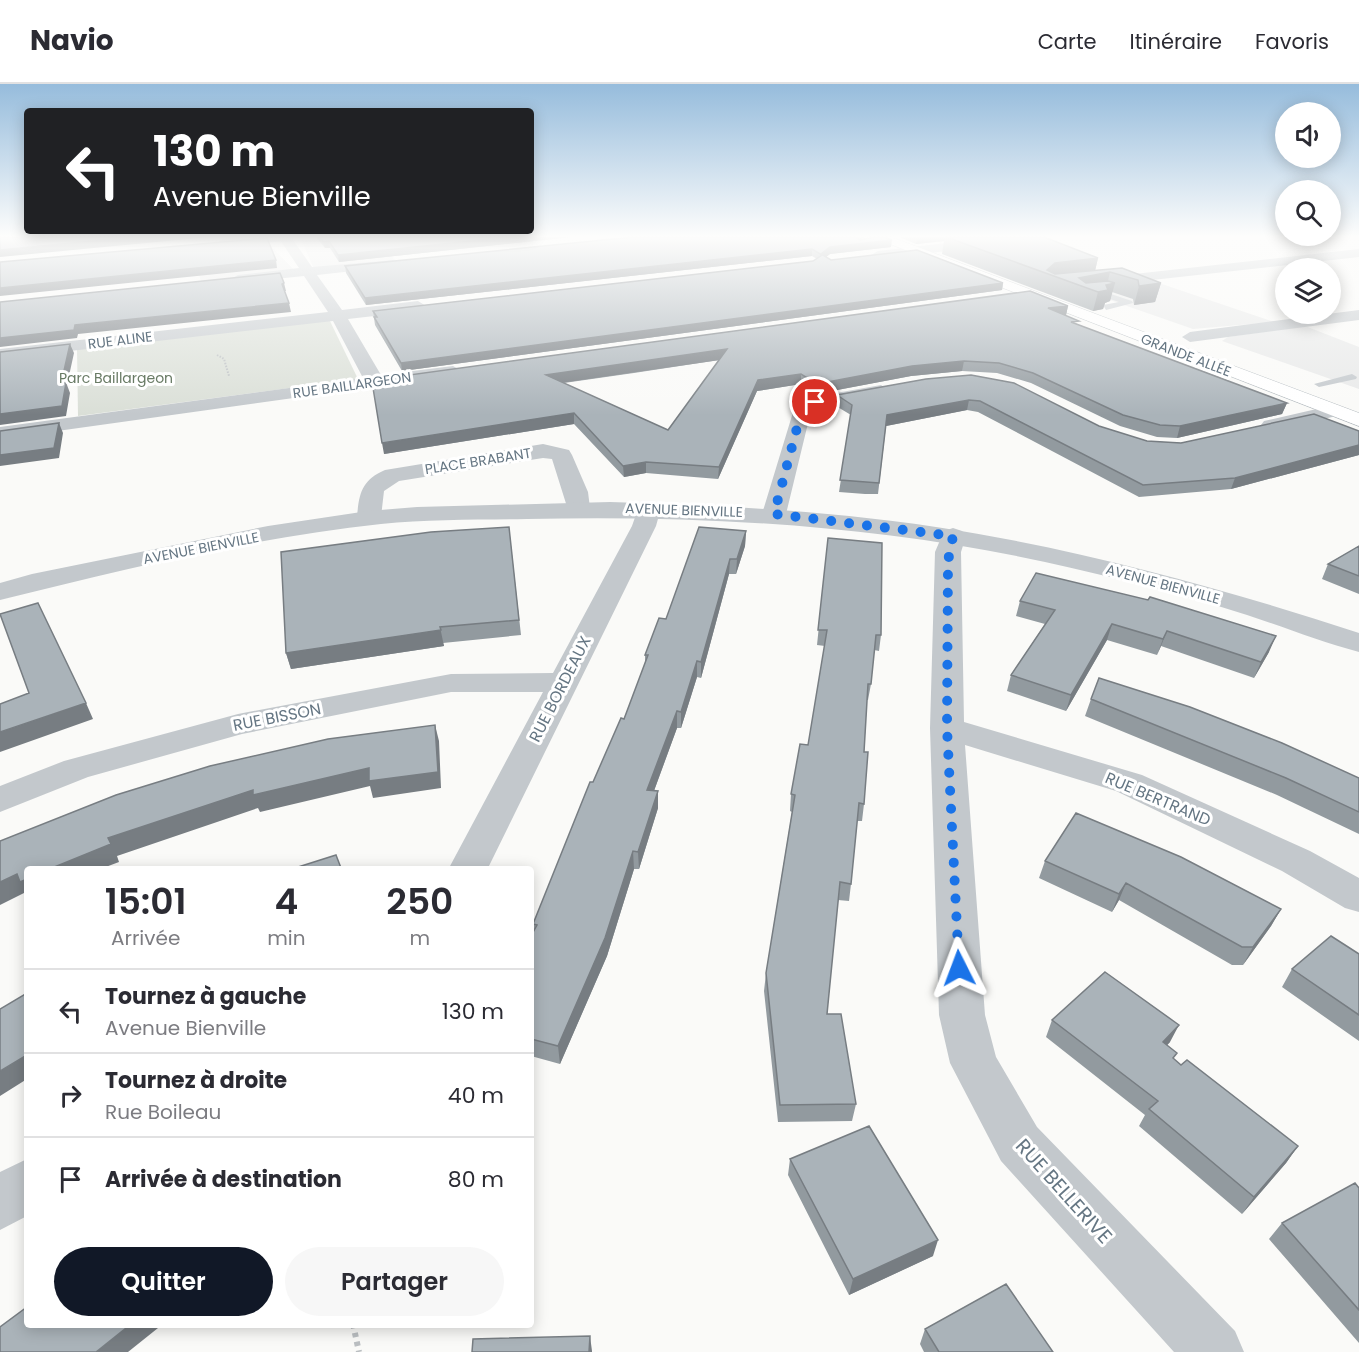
<!DOCTYPE html>
<html lang="fr">
<head>
<meta charset="utf-8">
<style>
  :root { --surface:#fff; --page:#f7f7f7; --text:#2b2b33; --muted:#7c7c81; --line:#e1e1e2; --accent:#111827 }
  body { margin:0; font-family:Poppins,sans-serif; background:var(--page); color:var(--text); height:100vh; display:flex; flex-direction:column; font-size:22px; white-space:nowrap }
  * { box-sizing:border-box; margin:0 }
  p { font-size:20px; color:var(--muted) }
  .icon { flex:none; width:33px; height:33px; fill:none; stroke:currentColor; stroke-width:2; stroke-linecap:round; stroke-linejoin:round }
  .map { position:relative; flex:1; overflow:hidden }
  .panel { position:absolute; left:24px; top:782px; width:510px; height:462px; display:flex; flex-direction:column; background:var(--surface); border-radius:6px; box-shadow:0 3px 15px #0003 }
  .panel>* { flex:none }
  .guide { position:absolute; left:24px; top:24px; width:510px; height:126px; border-radius:6px; box-shadow:0 3px 15px #0003; background:#202124; color:#fff; overflow:hidden }
  .tools { position:absolute; left:1275px; top:18px; display:grid; gap:12px }
  .tools a { display:grid; place-items:center; width:66px; height:66px; border-radius:50%; background:var(--surface); box-shadow:0 3px 15px #0003; font-size:30px }
  .pin { position:absolute; display:grid; place-items:center; width:51px; height:51px; color:#fff; margin:-26px; border:3px solid #fff; border-radius:50%; box-shadow:0 2px 6px #0007 }
  .me { position:absolute; width:66px; margin:-33px; rotate:357deg; stroke-linejoin:round; filter:drop-shadow(0 0 4px #0008) }
  .turn { display:flex; align-items:center; gap:21px; height:126px; padding:0 30px; font-size:27px }
  .turn .icon { width:78px; height:78px; stroke-width:2.5 }
  .turn b { display:block; font-size:42px; line-height:51px }
  .eta { display:flex; justify-content:space-evenly; align-items:center; height:102px; text-align:center }
  .eta b { font-size:36px; font-weight:600; line-height:42px }
  .cta { display:flex; gap:12px; margin-top:auto; padding:12px 30px }
  .cta a { flex:1; height:69px; border-radius:36px; background:var(--accent); color:#fff; font-size:24px; font-weight:600; line-height:69px; text-align:center }
  .cta a+a { background:var(--page); color:var(--text) }
  ul { padding:0; list-style:none }
  li { display:flex; align-items:center; gap:18px; height:84px; padding:0 30px; border-top:2px solid var(--line) }
  li div { flex:1 }
  li b { display:block; font-size:22px }
  li em { font-style:normal }
  header { display:flex; align-items:center; gap:36px; box-sizing:border-box; height:84px; padding:0 30px; background:var(--surface); border-bottom:2px solid var(--line) }
  header strong { font-size:28px }
  nav { display:flex; gap:33px; margin-inline-start:auto; font-size:21px }
  .map>svg:first-child { display:block }
  .built { fill:#e8e9e9 }
  .green { fill:#dadfd7 }
  .lines { fill:none; stroke-linecap:round; stroke-linejoin:round }
  .secondary-casing { stroke:#b3babf; stroke-width:1 }
  .path-far1 { stroke:#bbbfc2; stroke-width:2; stroke-dasharray:1.5 1.5; stroke-linecap:butt }
  .path { stroke:#bbbfc2; stroke-width:6; stroke-dasharray:4.5 4.5; stroke-linecap:butt }
  .service { fill:#c3c8cc; fill-rule:evenodd }
  .minor { fill:#c3c8cc; fill-rule:evenodd }
  .tertiary { fill:#c3c8cc; fill-rule:evenodd }
  .secondary { fill:#fff; fill-rule:evenodd }
  .wall { fill:#929a9f; fill-rule:evenodd }
  .shaded-wall { fill:#777d82 }
  .building { fill:#aab3b9; stroke:#777d82; stroke-width:1.5; fill-rule:evenodd }
  .route { stroke:#1a73e8; stroke-width:10; stroke-dasharray:0 18 }
  .labels { text-anchor:middle; dominant-baseline:central; stroke-width:6; stroke-linejoin:round; paint-order:stroke }
  .far-street-label { font-size:14px; fill:#657683; stroke:#fff }
  .far-park-label { font-size:14px; fill:#687a64; stroke:#fff }
  .street-label { font-size:16px; fill:#657683; stroke:#fff }
  .near-street-label { font-size:20px; fill:#657683; stroke:#fff }
</style>
</head>
<body>
<header>
<strong>Navio</strong>
<nav><a>Carte</a><a>Itinéraire</a><a>Favoris</a></nav>
</header>
<div class="map">
<svg width="1359" height="1268" viewBox="0 0 1359 1268">
  <rect width="100%" height="100%" fill="#fafaf8"/>
  <path class="built" d="M337 153H373L397 178 314 185 302 157Z
    M269 160 294 186 201 198 193 166Z
    M1147 195 1274 238 1193 245 1081 206Z
    M1305 242 1359 263V305L1222 257 1228 253Z"/>
  <path class="green" d="M329 235 358 295 78 332 77 265Z"/>
  <g class="lines">
    <g class="secondary-casing">
      <path id="secondary" d="M872 153H891L1359 329V342Z"/>
    </g>
    <path class="path-far1" d="M217 271 224 275 229 292"/>
    <path class="path" d="M353 1240 359 1268"/>
    <path class="service" d="M1105 208 1132 217 1133 219 1106 226 1103 221 1119 218 1104 213 1089 215 1085 213Z
      M1352 290 1357 293 1356 295 1319 303 1314 300Z"/>
    <path class="minor" d="M278 153H291L312 183 394 176 396 179 389 183 317 191 342 226 418 217 426 222 418 227 348 235 381 291 453 282 462 287 459 291 0 355V343L363 294 333 237 0 275V265L328 228 304 192 238 199 231 195 238 191 299 184Z
      M997 153H1040L1034 157 878 175 871 171 878 167Z
      M1359 165V173L1098 202 1091 198 1098 194Z
      M1359 226V236L1190 258 1182 253 1190 248Z
      M881 301 891 307 888 311 821 323 810 331 786 430 783 435 774 437 765 435 762 430 794 325 808 314Z
      M1334 321 1341 323 1344 327 1341 331 1271 347 1264 345 1261 341 1264 337Z
      M543 360 569 366 572 371 588 408 590 424 587 429 578 431 569 429 552 375 543 374 399 397 384 407 381 433 378 438 369 440 360 438 357 433C359 409 362 396 385 386Z
      M649 417 658 419 661 424 656 442 488 784H449L543 608H451L242 650 88 693 0 728V702L64 677 238 630 451 590 553 589 632 442 640 419Z
      M953 444 962 447 966 452 961 468 964 638 1142 691 1310 767 1359 794V828L1345 824 1282 787 1116 707 965 661 985 931 996 973 1037 1043 1235 1247 1244 1268H1174L1001 1077 950 979 939 931 930 644 935 468 944 447Z
      M27 1075V1132L0 1146V1088Z"/>
    <path class="tertiary" d="M241 153H290L284 157 223 163 217 159 223 155Z
      M610 418C719 421 828 427 936 443 1081 465 1221 504 1359 549V568C1321 558 1284 543 1247 531 1181 510 1113 493 1045 478 875 441 701 431 527 435 479 436 429 435 381 440 253 454 125 485 0 516V499L32 490 268 442 368 427 417 423Z"/>
    <use href="#secondary" class="secondary"/>
  </g>
  <path class="wall" d="M316 153H571L339 178 330 164H325Z
    M633 153H865L860 156 891 163 830 170 826 173 831 176 1003 199 1002 206 402 287 375 241 373 227 813 177 817 175 812 172 366 221 346 189 345 182Z
    M899 153H1044L1098 174 1095 187 1122 184 1161 199 1155 218 1134 221 1133 215 1112 208 1110 217 1105 219 1103 225 1093 227 942 170 944 157 916 160Z
    M1068 222 1066 231H1064L1078 241 1287 319 1282 330 1177 354 1157 353 1120 342 1031 299 997 289 962 287 911 292 816 310 801 300 757 307 718 395 646 389 624 393 574 340 384 370 410 298 409 291ZM719 276 668 346 564 299 634 289Z
    M926 295 1099 342 1147 357 1181 359 1359 347V371L1231 405 1139 413 978 328 967 326 886 342 878 410H865L839 408 851 331 836 322 837 311Z
    M509 443 521 551 443 559 444 562 291 585 286 569Z
    M746 447 745 462 736 490H729L701 594 697 593 681 644H677L654 707H658V724L639 785H634L607 872 560 980 531 972V852L534 847 533 840 593 698 624 635 645 581V571L666 535Z
    M828 454 881 551 879 567 874 566 871 600 868 616H867L864 668V720L862 737H857L851 800 849 817 838 816 827 930 856 1020 852 1037 778 1038 764 907 766 889 792 728 790 727 791 710 808 661 825 562 817 561Z
    M1359 462V510L1322 495 1328 480Z
    M1020 517 1269 568 1254 594 1161 562 1157 571 1107 556 1066 627 1007 607 1011 591 1045 540 1016 532Z
    M1091 615 1359 694V750L1277 711 1085 632Z
    M1045 777 1281 825 1271 842 1243 881H1232L1119 816 1112 828 1039 794Z
    M1359 870V957L1282 903 1292 885Z
    M1052 936 1170 958 1167 961 1174 975 1181 981 1298 1062 1286 1079 1242 1130 1139 1042 1145 1031 1046 953Z
    M790 1075 933 1172 849 1211 788 1091Z
    M1359 1104V1259L1269 1155 1282 1139Z
    M925 1245 1053 1268H924L920 1260Z"/>
  <path class="shaded-wall" d="M134 153H209L0 173V166Z
    M510 153H571L339 178 338 171Z
    M944 153V157L916 160 917 154Z
    M892 156 891 163 830 170 821 177V170L830 163Z
    M329 157 330 164H325L323 158Z
    M812 165V172L366 221 365 214Z
    M1098 174 1094 191 1110 188 1107 201 1115 199 1110 217 1105 219 1103 225 1093 227 1098 208 1064 196 1047 186 1055 179Z
    M276 176 277 184 0 212V204Z
    M284 199 286 207H283L282 200Z
    M1003 199 1002 206 402 287 401 279Z
    M1161 199 1155 218 1134 221 1139 202Z
    M289 219 291 228 78 250 77 254 0 263V254L75 241Z
    M1068 222 1066 231 1046 234 1048 224Z
    M70 260 74 269 67 301 70 309 66 332 0 341V330L61 300Z
    M727 265V275L547 301 546 291Z
    M964 277 962 287 911 292 816 310 817 300 912 282Z
    M801 290V300L757 307 718 395 719 383 758 296Z
    M969 316 967 326 886 342 887 331Z
    M1287 319 1282 330 1177 354 1180 342Z
    M574 329V340L384 370 382 359Z
    M59 339 63 349 59 374 0 382V371Z
    M1359 361V371L1231 405 1235 394Z
    M646 378V389L624 393 623 382Z
    M746 447 745 462 736 490 737 475Z
    M730 475 729 490 701 594V578Z
    M1112 540 1107 556 1066 627 1071 611Z
    M440 543 444 562 291 585 286 569Z
    M1167 547 1161 562 1157 571 1163 555Z
    M1276 552 1269 568 1254 594 1261 578Z
    M697 577V593L681 644V628Z
    M86 619 93 635 0 668V648Z
    M677 627V644L648 723 647 706Z
    M435 641 439 657 441 704 373 714 370 702 260 728 258 724 117 772 119 778 103 784H52L108 754Z
    M658 707V724L639 785 638 768Z
    M633 767 634 785 607 872 560 980 558 962Z
    M17 790 27 795V809L26 808 0 821V798Z
    M1126 799 1119 816 1112 828 1119 810Z
    M1281 825 1271 842 1243 881 1253 863Z
    M1179 941 1170 958 1154 975 1163 958Z
    M27 971V995L0 1012V987Z
    M1298 1062 1286 1079 1242 1130 1254 1113Z
    M938 1156 933 1172 849 1211 853 1195Z
    M131 1240H163L128 1268H96Z
    M590 1252 592 1267V1268H589Z"/>
  <path class="building" d="M0 153H134L0 166Z
    M320 153H510L338 171 329 157 323 158Z
    M633 153H856L860 156 873 153H884L892 156 830 163 821 170 831 176 917 166 1003 199 401 279 374 233H377L373 227 813 177 822 171 812 165 365 214 345 182Z
    M946 153H1044L1098 174 1055 179 1047 186 1055 190 1122 184 1161 199 1139 202 1138 196 1110 188 1079 194 1086 199 1108 197 1115 199 1106 201 1108 206 1098 208Z
    M267 154 276 176 0 204V178Z
    M280 189 284 199 282 200 289 219 75 241 74 246 0 254V218Z
    M1030 207 1068 222 1048 224 1079 237 1071 238 1287 319 1180 342 1160 341 1123 331 1033 289 999 279 964 277 912 282 817 300 801 290 758 296 719 383 646 378 623 382 574 329 382 359 373 304 413 298 409 291ZM727 265 668 346 546 291Z
    M70 260 61 300 66 299 62 322 0 330V268Z
    M971 291 1014 299 1099 342 1147 357 1181 359 1314 330 1359 347V361L1235 394 1143 401 980 317 969 316 887 331 879 399 840 396 852 321 837 311 926 295Z
    M59 339 54 364 0 371V347Z
    M509 443 519 536 440 543 441 546 286 569 281 468 431 448Z
    M699 443 746 447 737 475H730L701 578 697 577 681 628 677 627 647 706 658 707 638 768 633 767 605 854 558 962 531 955V852L537 841 533 840 590 698H593L621 634 624 635 648 571H645L659 534 666 535Z
    M828 454 882 459 881 551H876L871 600H868L864 668H868L864 720 859 719 851 800 840 798 827 930H841L856 1020 780 1021 766 889 795 711 791 710 800 660 808 661 827 546H818Z
    M1359 462V492L1328 480Z
    M1036 489 1148 516 1150 513 1276 552 1261 578 1167 547 1163 555 1112 540 1071 611 1011 591 1055 526 1020 517Z
    M38 519 86 619 0 648V620L29 609 0 530Z
    M1099 594 1190 623 1282 659 1359 694V728L1286 694 1091 615Z
    M435 641 438 688 369 697V684L253 711V706L108 754 111 760 52 784H27V795L20 798 17 790 0 798V757L116 711 210 682 328 655Z
    M1076 729 1181 773 1281 825 1253 863H1242L1126 799 1119 810 1045 777Z
    M336 771 341 784H295Z
    M1331 852 1359 870V931L1292 885Z
    M1105 888 1179 941 1163 958 1177 969 1173 974 1181 981 1187 976 1298 1062 1254 1113 1149 1025 1158 1017 1052 936Z
    M27 909V971L0 987V925Z
    M869 1042 938 1156 853 1195 790 1075Z
    M1355 1099 1359 1104V1226L1282 1139Z
    M1006 1200 1053 1268H939L925 1245Z
    M27 1223V1240H131L96 1268H0V1243Z
    M590 1252 589 1268H472L473 1255Z"/>
  <linearGradient id="sky" x2="0" y2="1"><stop stop-color="#96bcdc"/><stop offset="0.46" stop-color="#fdfdfc"/><stop offset="1" stop-color="#fdfdfc" stop-opacity="0"/></linearGradient>
  <rect width="1359" height="331" fill="url(#sky)"/>
  <g class="lines">
    <path class="route" d="M815 318 801 329 774 430 953 452 948 477 947 644 959 884"/>
  </g>
  <g class="labels">
    <g class="far-street-label">
      <text transform="translate(120 256) rotate(-7)">RUE ALINE</text>
      <text transform="translate(1186 271) rotate(21)">GRANDE ALLÉE</text>
      <text transform="translate(352 301) rotate(-8)">RUE BAILLARGEON</text>
      <text transform="translate(478 377) rotate(-9)">PLACE BRABANT</text>
      <text transform="translate(684 426) rotate(2)">AVENUE BIENVILLE</text>
      <text transform="translate(201 464) rotate(-11)">AVENUE BIENVILLE</text>
      <text transform="translate(1163 500) rotate(15)">AVENUE BIENVILLE</text>
    </g>
    <g class="far-park-label">
      <text x="116" y="294">Parc Baillargeon</text>
    </g>
    <g class="street-label">
      <text transform="translate(560 605) rotate(-63)">RUE BORDEAUX</text>
      <text transform="translate(277 633) rotate(-11)">RUE BISSON</text>
      <text transform="translate(1158 715) rotate(23)">RUE BERTRAND</text>
    </g>
    <g class="near-street-label">
      <text transform="translate(1064 1107) rotate(48)">RUE BELLERIVE</text>
    </g>
  </g>
</svg>
<div class="tools">
<a><svg class="icon" aria-label="sound" viewBox="0 0 24 24"><path d="M4 9h4l5-4v14l-5-4H4zM17 9q2 3 0 6"/></svg></a>
<a><svg class="icon" aria-label="search" viewBox="0 0 24 24"><circle cx="10" cy="10" r="6"/><path d="M15 15l6 6"/></svg></a>
<a><svg class="icon" aria-label="layers" viewBox="0 0 24 24"><path d="M12 4l9 5-9 5-9-5zM3 14l9 5 9-5"/></svg></a>
</div>
<div class="pin" style="left:815px;top:318px;background:#d93025"><svg class="icon" aria-label="arrive" viewBox="0 0 24 24"><path d="M6 21V4h12l-3 4 3 4H6"/></svg></div>
<svg class="me" style="left:959px;top:884px" viewBox="-20 -20 40 40"><path d="M0-17L14 15 0 8-14 15z" fill="#1a73e8" stroke="#fff" stroke-width="4"/></svg>
<div class="guide">
<div class="turn"><svg class="icon" aria-label="left" viewBox="0 0 24 24"><path d="M17 20v-9H6M10 6l-5 5 5 5"/></svg><div><b>130 m</b>Avenue Bienville</div></div>
</div>
<section class="panel">
<div class="eta">
<div><b>15:01</b><p>Arrivée</p></div>
<div><b>4</b><p>min</p></div>
<div><b>250</b><p>m</p></div>
</div>
<ul>
<li><svg class="icon" aria-label="left" viewBox="0 0 24 24"><path d="M17 20v-9H6M10 6l-5 5 5 5"/></svg><div><b>Tournez à gauche</b><p>Avenue Bienville</p></div><em>130 m</em></li>
<li><svg class="icon" aria-label="right" viewBox="0 0 24 24"><path d="M7 20v-9h11M14 6l5 5-5 5"/></svg><div><b>Tournez à droite</b><p>Rue Boileau</p></div><em>40 m</em></li>
<li><svg class="icon" aria-label="arrive" viewBox="0 0 24 24"><path d="M6 21V4h12l-3 4 3 4H6"/></svg><div><b>Arrivée à destination</b></div><em>80 m</em></li>
</ul>
<div class="cta"><a>Quitter</a><a>Partager</a></div>
</section>
</div>
</body>
</html>
